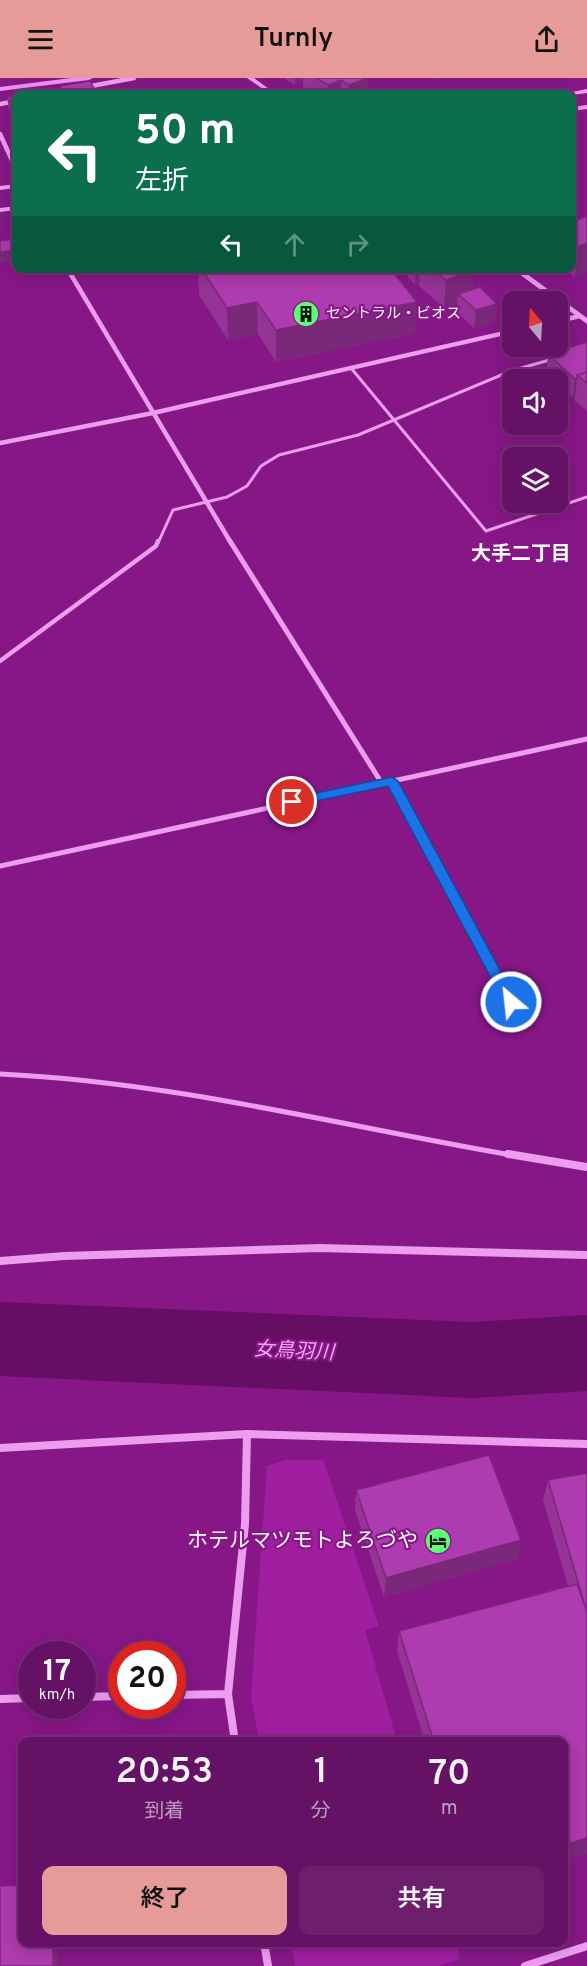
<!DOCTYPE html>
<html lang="ja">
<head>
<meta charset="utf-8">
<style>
  :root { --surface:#651165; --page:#6d1f6e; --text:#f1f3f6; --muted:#bc9dbf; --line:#793179; --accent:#e69b98 }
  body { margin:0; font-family:Overpass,"Noto Sans JP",sans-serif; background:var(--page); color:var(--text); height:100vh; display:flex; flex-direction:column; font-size:22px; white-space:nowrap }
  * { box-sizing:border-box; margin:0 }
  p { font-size:20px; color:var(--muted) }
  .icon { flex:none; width:33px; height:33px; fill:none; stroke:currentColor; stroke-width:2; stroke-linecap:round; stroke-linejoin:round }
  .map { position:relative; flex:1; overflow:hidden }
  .panel { position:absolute; left:18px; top:1659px; width:550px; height:210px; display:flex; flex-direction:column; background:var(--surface); border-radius:12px; box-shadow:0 3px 15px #0003,0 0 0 2px var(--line) }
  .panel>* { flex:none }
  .hud { position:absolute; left:12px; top:12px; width:564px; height:183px; border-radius:12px; box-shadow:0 3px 15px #0003,0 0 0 2px var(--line); background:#0b6e4f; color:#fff; overflow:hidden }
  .needle { width:39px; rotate:342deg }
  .controls { position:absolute; left:502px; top:213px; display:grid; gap:12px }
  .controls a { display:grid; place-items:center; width:66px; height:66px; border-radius:12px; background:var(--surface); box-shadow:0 3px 15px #0003,0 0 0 2px var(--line); font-size:30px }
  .speed { position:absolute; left:18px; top:1563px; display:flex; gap:12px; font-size:30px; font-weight:700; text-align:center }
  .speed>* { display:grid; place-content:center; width:78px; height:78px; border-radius:50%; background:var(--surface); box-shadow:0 3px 15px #0003,0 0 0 2px var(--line); line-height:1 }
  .speed small { font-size:15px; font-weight:400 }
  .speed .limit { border:9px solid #d22; background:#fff; color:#111 }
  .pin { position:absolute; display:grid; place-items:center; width:51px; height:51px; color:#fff; margin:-26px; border:3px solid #fff; border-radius:50%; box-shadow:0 2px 6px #0007 }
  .me { position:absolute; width:66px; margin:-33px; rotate:332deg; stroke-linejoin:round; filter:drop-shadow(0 0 4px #0008) }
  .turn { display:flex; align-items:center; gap:21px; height:126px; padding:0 24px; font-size:27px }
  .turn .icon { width:78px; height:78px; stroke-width:2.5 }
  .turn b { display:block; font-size:42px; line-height:51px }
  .lanes { display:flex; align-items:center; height:57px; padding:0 24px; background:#0003; justify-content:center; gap:30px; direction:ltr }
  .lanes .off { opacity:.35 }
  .eta { display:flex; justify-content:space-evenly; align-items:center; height:102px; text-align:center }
  .eta b { font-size:36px; font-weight:600; line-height:42px }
  .primary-button { display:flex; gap:12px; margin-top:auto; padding:12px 24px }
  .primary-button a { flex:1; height:69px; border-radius:12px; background:var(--accent); color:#111; font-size:24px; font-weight:600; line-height:69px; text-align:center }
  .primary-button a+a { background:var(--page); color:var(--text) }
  header { display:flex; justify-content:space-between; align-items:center; height:78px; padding:0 24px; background:var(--accent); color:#111; font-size:27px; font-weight:600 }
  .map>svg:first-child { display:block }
  .green { fill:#a01fa1 }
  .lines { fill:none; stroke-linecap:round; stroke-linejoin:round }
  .stream { fill:#ee8ff1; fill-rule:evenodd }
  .river { fill:#650e64; fill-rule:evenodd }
  .service-far1 { stroke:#ed9dee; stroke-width:3 }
  .service { stroke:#ed9dee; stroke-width:4.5 }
  .minor-far2 { stroke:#ed9dee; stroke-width:4.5 }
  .minor-far1 { stroke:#ed9dee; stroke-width:5 }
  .minor { stroke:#ed9dee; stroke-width:8 }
  .tertiary { fill:#ed9dee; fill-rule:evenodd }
  .wall { fill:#963396 }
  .shaded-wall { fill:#7a297a }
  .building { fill:#ae3baf; stroke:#7a297a; stroke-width:1.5 }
  .route { fill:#1a73e8; stroke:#114b97; stroke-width:1.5 }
  .labels { text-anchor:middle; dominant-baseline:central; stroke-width:4.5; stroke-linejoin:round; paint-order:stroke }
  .far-poi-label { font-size:15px; fill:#fff; stroke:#871787; text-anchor:start }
  .neighbourhood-label { font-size:20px; font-weight:bold; fill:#fff; stroke:#871787 }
  .water-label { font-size:20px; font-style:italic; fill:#f4a9f5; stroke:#871787 }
  .near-poi-label { font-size:21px; fill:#fff; stroke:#871787; text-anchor:end }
</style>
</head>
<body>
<header><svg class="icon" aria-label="menu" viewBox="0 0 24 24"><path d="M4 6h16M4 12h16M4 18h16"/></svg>Turnly<svg class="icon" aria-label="share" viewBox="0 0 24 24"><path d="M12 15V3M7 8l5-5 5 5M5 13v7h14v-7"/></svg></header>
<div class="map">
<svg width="587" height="1888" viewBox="0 0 587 1888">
  <rect width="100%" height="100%" fill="#871787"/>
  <path class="green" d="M286 1382H323L379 1548 365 1552 397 1663H259L251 1619 267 1388Z
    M291 1865H455L460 1881 438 1888H295Z"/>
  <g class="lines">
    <path class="stream" d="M71 0H93L89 2 0 13V9Z"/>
    <path class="river" d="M0 1224 471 1244 587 1237V1313L471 1320 0 1298Z"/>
    <path class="service-far1" d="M351 290 486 453 587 419
      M158 465 173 432 227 419 247 408 261 388 279 377 358 357 511 293 553 281"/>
    <path class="service" d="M0 583 156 468 158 463
      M392 703 511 924"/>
    <path class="minor-far2" d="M86 9 134 0
      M50 16 65 14
      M0 26 16 23
      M0 56 16 91
      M67 190 231 465
      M558 243 580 238
      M0 365 153 335 513 253"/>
    <path class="minor-far1" d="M230 463 381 704
      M0 788 587 661
      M0 996C175 1004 346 1049 517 1078"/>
    <path class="minor" d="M508 1076 587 1089
      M0 1183 64 1178 320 1170 587 1177
      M0 1370 247 1356 587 1366
      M172 1617 228 1616
      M82 1619 122 1618
      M0 1621 32 1620
      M235 1664 228 1616 245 1446 247 1356
      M264 1864 268 1888
      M525 1888 587 1868"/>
    <path class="tertiary" d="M247 0H254L276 16H270Z
      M587 11V15L572 17 562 16Z
      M587 27V31L572 33V29Z
      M16 106V110L0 112V108Z
      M16 128V132L0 134V130Z
      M511 190H519L587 240V246Z"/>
  </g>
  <path class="wall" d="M284 0H368V16H314L303 10V4L295 7Z
    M16 18V53L10 37 7 19Z
    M572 121 573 143 587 138 575 199 562 190H572Z
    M198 190H390L415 255 276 284 258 256 228 262 199 217Z
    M408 190H472L473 211 497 226 495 244 474 250 457 234V225L444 230 419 208V205L415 206 408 200Z
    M587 264V333L574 322 575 319H573L558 306V302H553L546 295 548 276Z
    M587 1395V1776L564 1664H425L397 1573 399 1553 568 1508 543 1422 548 1402Z
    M356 1412 517 1481 384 1519 355 1432Z"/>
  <path class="shaded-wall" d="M295 0H303V4L295 7Z
    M368 0V16H348L349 7Z
    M432 0H441L432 2Z
    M341 2V16H328V7Z
    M575 123 573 147 572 148V125Z
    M587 165V194L575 199 578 169Z
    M16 172V183L0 184V174Z
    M416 190H420L419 205 415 206Z
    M474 192 472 220 458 216 457 225 444 230 446 202Z
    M257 224 258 256 228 262 227 230Z
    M417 224 415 255 276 284V252Z
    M497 226 495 244 474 250 476 232Z
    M577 300 575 319H573L575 301Z
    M521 1462 517 1481 384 1519 386 1500Z
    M587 1760V1776L564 1782V1767Z
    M53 1864H58V1888H53Z"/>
  <path class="building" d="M316 0H368L349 7 341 2 328 7Z
    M90 3 97 16H58L57 15 63 14 60 8Z
    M51 13 53 16H24Z
    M16 18V35L15 36 7 19Z
    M587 138V165L578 169 572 164V144Z
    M16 161V172L0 174V163Z
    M201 190H390L417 224 276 252 257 224 227 230Z
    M432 190H472L474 192 446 202Z
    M480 209 497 226 476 232 458 216Z
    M587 264V294L577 297V300L575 301 548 276Z
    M587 294V305L577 297Z
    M489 1377 521 1462 386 1500 356 1412Z
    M587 1395V1531H586L548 1402Z
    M577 1506 587 1534V1760L564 1767V1664H434L399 1553Z
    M22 1807V1864H53V1888H0V1808Z"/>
  <path class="route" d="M392 699 398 703 515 920 517 924 515 928H506L388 708 292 728 285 724 292 720Z"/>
  <defs>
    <g id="building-disc" transform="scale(1.35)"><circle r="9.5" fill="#5aff73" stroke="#871787"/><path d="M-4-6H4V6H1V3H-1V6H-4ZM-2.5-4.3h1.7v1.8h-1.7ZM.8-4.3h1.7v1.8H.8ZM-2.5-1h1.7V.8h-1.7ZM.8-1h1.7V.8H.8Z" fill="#111"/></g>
    <g id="hotel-disc" transform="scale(1.35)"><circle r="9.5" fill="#5aff73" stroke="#871787"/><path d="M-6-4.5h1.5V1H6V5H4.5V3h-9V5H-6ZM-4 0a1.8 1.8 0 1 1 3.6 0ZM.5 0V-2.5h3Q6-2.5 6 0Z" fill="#111"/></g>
  </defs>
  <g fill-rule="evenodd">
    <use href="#building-disc" x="306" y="236"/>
    <use href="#hotel-disc" x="438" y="1463"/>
  </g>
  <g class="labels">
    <g class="far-poi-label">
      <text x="326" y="236">セントラル・ビオス</text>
    </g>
    <g class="neighbourhood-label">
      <text x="521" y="477">大手二丁目</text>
    </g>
    <g class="water-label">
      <text transform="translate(294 1274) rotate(3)">女鳥羽川</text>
    </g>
    <g class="near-poi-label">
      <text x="418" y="1463">ホテルマツモトよろづや</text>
    </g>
  </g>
</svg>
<div class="controls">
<a><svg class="needle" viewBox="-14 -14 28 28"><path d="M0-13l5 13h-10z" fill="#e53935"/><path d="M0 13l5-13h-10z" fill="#bc9dbf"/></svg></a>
<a><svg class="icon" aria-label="sound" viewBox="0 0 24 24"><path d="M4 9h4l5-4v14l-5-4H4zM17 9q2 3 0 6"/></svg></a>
<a><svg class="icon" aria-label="layers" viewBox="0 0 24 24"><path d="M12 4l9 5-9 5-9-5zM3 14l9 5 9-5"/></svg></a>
</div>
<div class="speed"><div>17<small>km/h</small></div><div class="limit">20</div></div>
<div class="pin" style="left:292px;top:724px;background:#d93025"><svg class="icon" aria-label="arrive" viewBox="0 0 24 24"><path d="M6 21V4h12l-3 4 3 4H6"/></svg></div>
<svg class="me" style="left:511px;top:924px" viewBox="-20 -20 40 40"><circle r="17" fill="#1a73e8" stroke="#fff" stroke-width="3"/><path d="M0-11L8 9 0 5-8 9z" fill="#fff"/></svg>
<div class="hud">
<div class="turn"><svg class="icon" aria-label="left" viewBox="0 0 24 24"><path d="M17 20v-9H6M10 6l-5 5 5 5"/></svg><div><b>50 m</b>左折</div></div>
<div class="lanes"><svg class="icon" aria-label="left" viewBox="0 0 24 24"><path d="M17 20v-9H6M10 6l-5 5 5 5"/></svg><svg class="icon off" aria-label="ahead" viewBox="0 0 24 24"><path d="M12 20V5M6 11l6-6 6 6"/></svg><svg class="icon off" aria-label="right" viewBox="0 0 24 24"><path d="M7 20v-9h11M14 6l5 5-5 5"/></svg></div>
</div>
<section class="panel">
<div class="eta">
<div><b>20:53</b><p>到着</p></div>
<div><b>1</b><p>分</p></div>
<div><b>70</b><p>m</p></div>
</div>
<div class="primary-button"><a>終了</a><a>共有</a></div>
</section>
</div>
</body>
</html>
